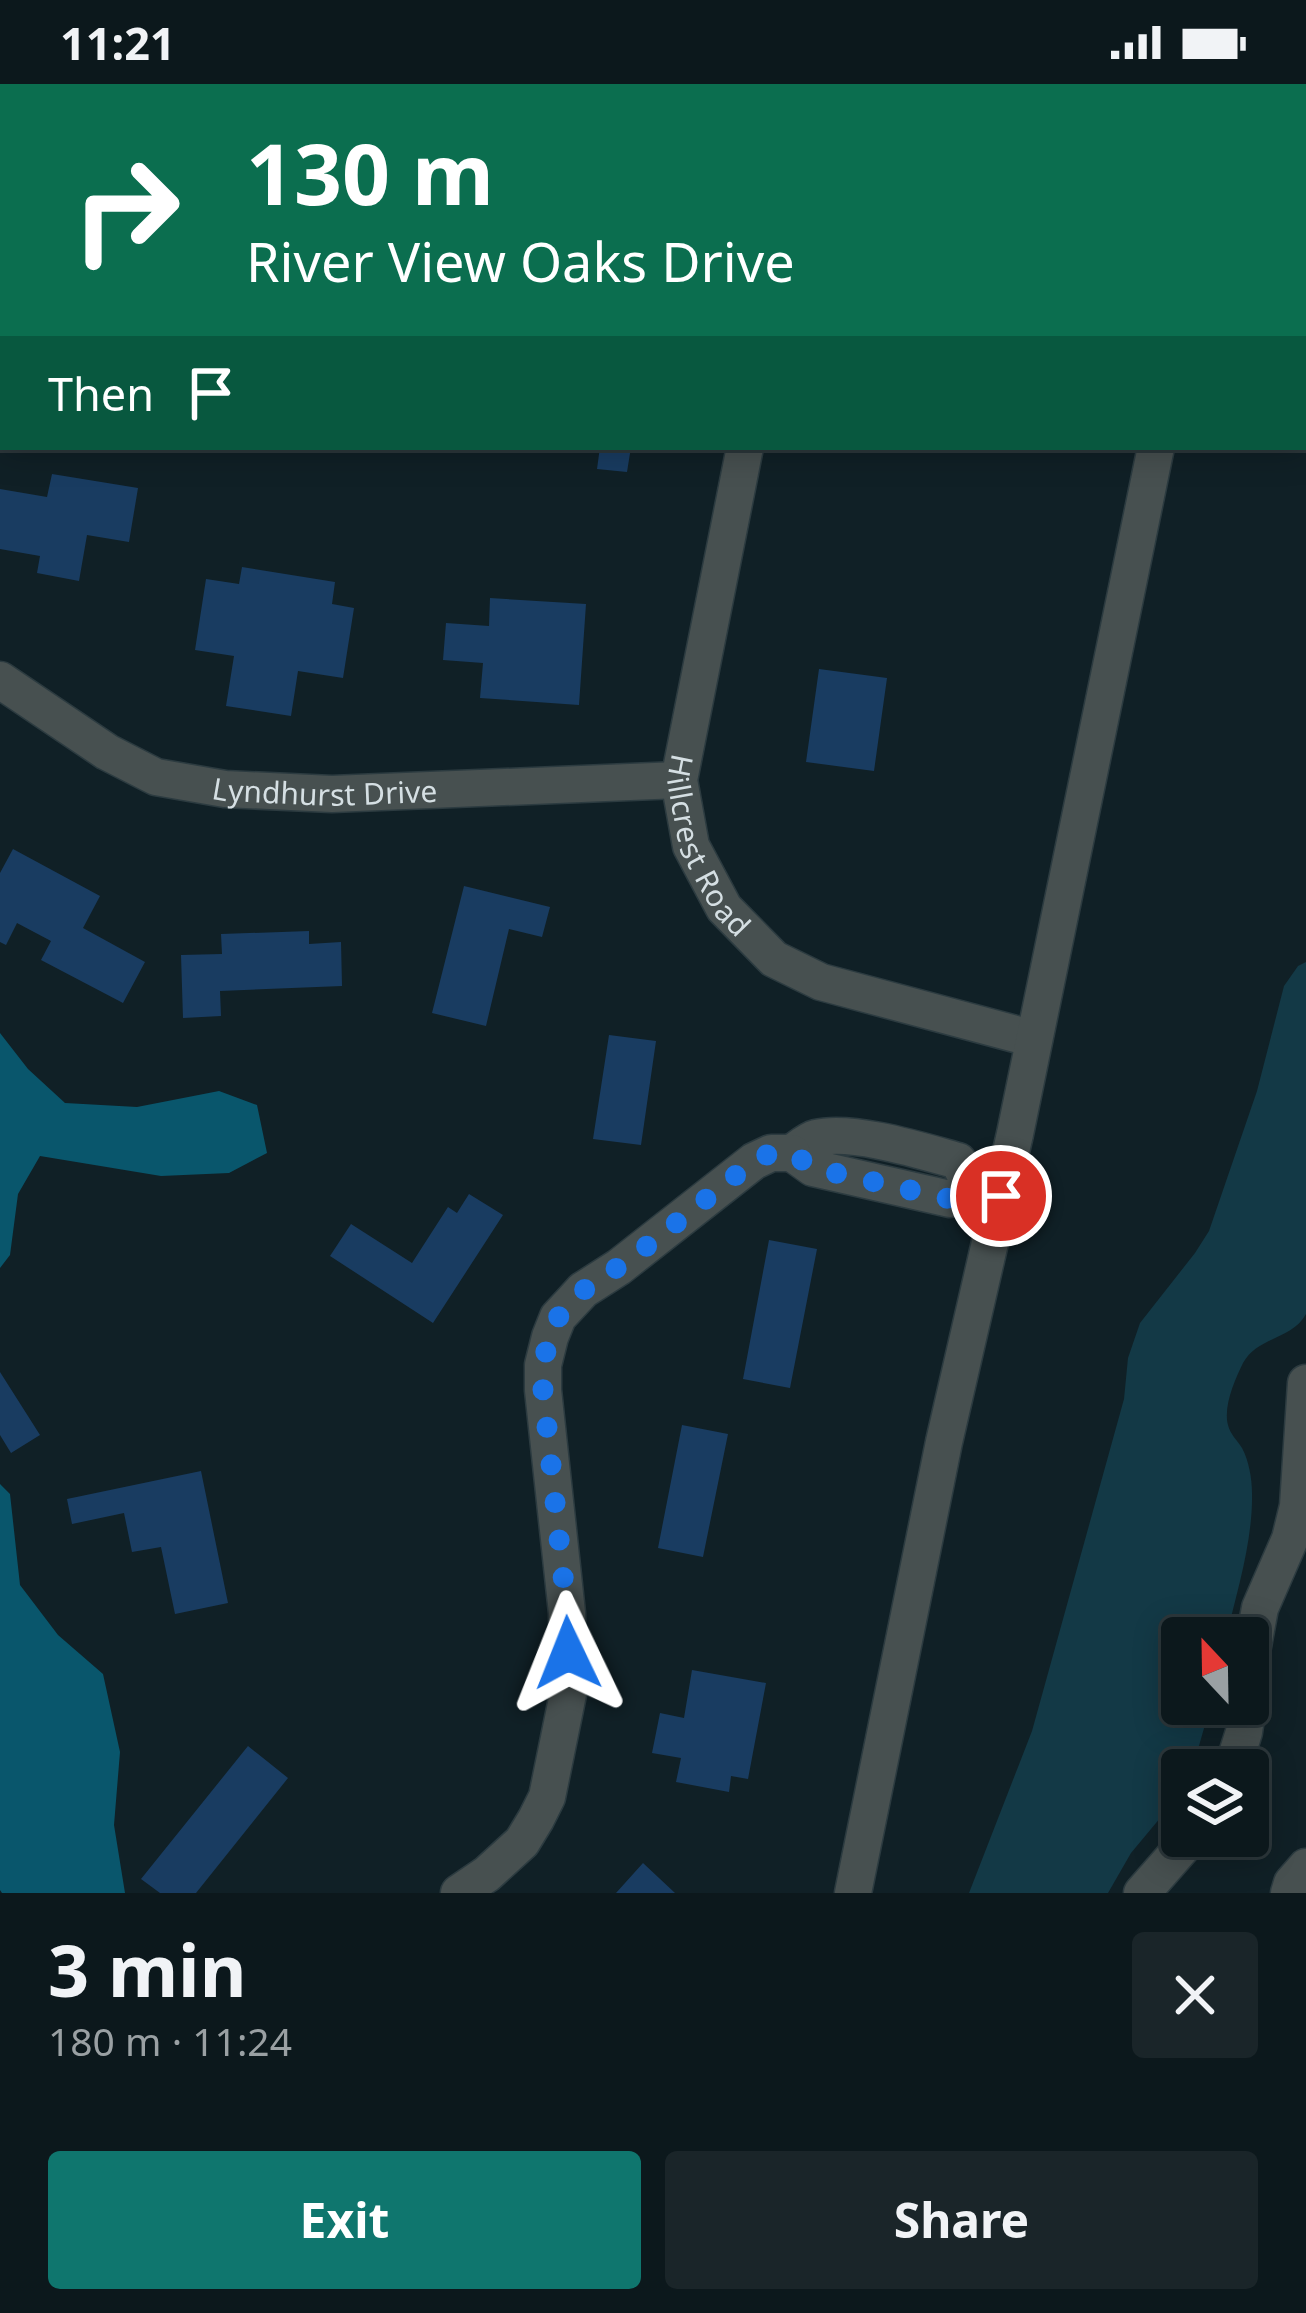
<!DOCTYPE html>
<html lang="en">
<head>
<meta charset="utf-8">
<style>
  :root { --surface:#0c181c; --page:#1a2529; --text:#f1f3f6; --muted:#9aa0a3; --line:#2c373b; --accent:#0f766e }
  body { margin:0; font-family:"Noto Sans",sans-serif; background:var(--page); color:var(--text); height:100vh; display:flex; flex-direction:column; font-size:45px; white-space:nowrap }
  * { box-sizing:border-box; margin:0 }
  p { font-size:39px; color:var(--muted) }
  .icon { flex:none; width:66px; height:66px; fill:none; stroke:currentColor; stroke-width:2; stroke-linecap:round; stroke-linejoin:round }
  .map { position:relative; height:1809px; overflow:hidden }
  .side { display:flex; flex-direction:column; background:var(--surface); flex:1 }
  .side>* { flex:none }
  .hud { position:absolute; left:0px; top:0px; width:1308px; height:366px; box-shadow:0 6px 30px #0003,0 0 0 3px var(--line); background:#0b6e4f; color:#fff; overflow:hidden }
  .needle { width:78px; rotate:338deg }
  .fabs { position:absolute; left:1161px; top:1533px; display:grid; gap:24px }
  .fabs a { display:grid; place-items:center; width:108px; height:108px; border-radius:12px; background:var(--surface); box-shadow:0 6px 30px #0003,0 0 0 3px var(--line); font-size:60px }
  .pin { position:absolute; display:grid; place-items:center; width:102px; height:102px; color:#fff; margin:-51px; border:6px solid #fff; border-radius:50%; box-shadow:0 3px 12px #0007 }
  .me { position:absolute; width:132px; margin:-66px; rotate:358deg; stroke-linejoin:round; filter:drop-shadow(0 0 9px #0008) }
  .turn { display:flex; align-items:center; gap:42px; height:252px; padding:0 48px; font-size:54px }
  .turn .icon { width:156px; height:156px; stroke-width:2.5 }
  .turn b { display:block; font-size:84px; line-height:102px }
  .then { display:flex; align-items:center; height:114px; padding:0 48px; background:#0003; gap:24px; font-size:45px }
  .round { display:grid; place-items:center; flex:none; width:126px; height:126px; border-radius:12px; background:var(--page) }
  .headline { display:flex; align-items:center; justify-content:space-between; height:204px; padding:0 48px }
  h1 { font-size:72px; font-weight:700; line-height:90px }
  .cta { display:flex; gap:24px; margin-top:auto; padding:24px 48px }
  .cta a { flex:1; height:138px; border-radius:12px; background:var(--accent); color:#fff; font-size:48px; font-weight:700; line-height:138px; text-align:center }
  .cta a+a { background:var(--page); color:var(--text) }
  .status { display:flex; justify-content:space-between; align-items:center; height:84px; padding:0 60px; background:var(--surface); direction:ltr }
  .status svg { height:33px; fill:currentColor }
  .map>svg:first-child { display:block }
  .green { fill:#133946 }
  .forest { fill:#09566c }
  .building { fill:#193c61 }
  .lines { fill:none; stroke-linecap:round; stroke-linejoin:round }
  .minor-casing { stroke:#2c3b40; stroke-width:39 }
  .minor { stroke:#475050; stroke-width:36 }
  .route { stroke:#1a73e8; stroke-width:21; stroke-dasharray:0 37.8 }
  .labels { text-anchor:middle; dominant-baseline:central; stroke-width:12; stroke-linejoin:round; paint-order:stroke }
  .street-label { font-size:30px; fill:#d5dfe3; stroke:#04090b }
</style>
</head>
<body>
<div class="status"><b>11:21</b><svg viewBox="0 0 49 12"><path d="M0 12V9h3v3zM5 12V6h3v6zM10 12V3h3v9zM15 12V0h3v12zM26 1h20v11H26zM47 4h2v5h-2z"/></svg></div>
<div class="map">
<svg width="1306" height="1809" viewBox="0 0 1306 1809">
  <rect width="100%" height="100%" fill="#102026"/>
  <path class="green" d="M1306 878V1230C1292 1256 1258 1252 1243 1279 1235 1295 1223 1323 1228 1341 1230 1350 1237 1356 1242 1364 1249 1377 1252 1395 1252 1409 1253 1457 1237 1507 1226 1554H1182V1620H1211L1192 1686H1182L1181 1709 1131 1769 1108 1809H969L1032 1647 1124 1315 1128 1274 1140 1239 1195 1169 1209 1147 1257 1007 1284 902 1298 882Z"/>
  <path class="forest" d="M0 949 28 985 65 1019 137 1023 219 1007 257 1021 267 1069 229 1089 161 1092 40 1072 18 1110 10 1171 0 1184Z
    M0 1400 10 1410 20 1501 58 1551 103 1590 120 1668 114 1741 125 1809H2L0 1806Z"/>
  <path class="building" d="M600 363H631L627 388 597 385Z
    M52 390 138 404 129 458 87 451 79 497 37 489 40 472 0 465V405L47 413Z
    M242 483 335 498 332 520 354 524 343 594 298 587 291 632 226 622 234 572 195 566 206 495 239 500Z
    M490 514 586 520 579 621 480 614 483 579 443 576 446 539 489 542Z
    M819 585 887 594 874 687 806 678Z
    M13 765 100 812 83 844 145 878 123 919 41 876 51 857 17 839 6 861 0 858V789Z
    M464 802 550 823 542 853 509 845 486 942 432 929Z
    M309 847V860L341 858 342 902 220 907 221 932 183 934 181 871 222 870 221 850Z
    M609 951 656 957 641 1061 593 1055Z
    M469 1110 503 1131 433 1239 330 1172 351 1140 412 1179 448 1123 457 1129Z
    M769 1156 817 1165 790 1304 743 1295Z
    M0 1288 40 1351 11 1369 0 1351Z
    M682 1341 728 1350 703 1473 658 1464Z
    M201 1387 228 1519 175 1530 161 1463 132 1468 124 1429 72 1440 67 1415Z
    M692 1586 766 1599 748 1695 731 1692 729 1708 676 1698 681 1674 652 1669 660 1629 684 1634Z
    M248 1662 288 1694 196 1809H160L141 1795Z
    M643 1779 675 1809H616Z"/>
  <g class="lines">
    <g class="minor-casing">
      <g id="minor">
        <path d="M818 3 819 0"/>
        <path d="M1295 3 1297 0"/>
        <path d="M0 43 3 44"/>
        <path d="M1305 304 1306 305"/>
        <path id="s1" d="M745 363 679 696 691 762 724 824 774 875 821 898 1034 955"/>
        <path id="s2" d="M0 596 107 668 156 693 225 705 332 710 679 696"/>
        <path d="M972 1104 958 1077C922 1067 852 1045 816 1054 808 1056 799 1064 792 1069L813 1084 950 1115 972 1104 1001 1113"/>
        <path d="M1248 1615 1249 1584 1260 1524 1290 1455 1298 1422 1306 1299"/>
        <path d="M1232 1686 1244 1648 1248 1620"/>
        <path d="M459 1809 487 1790 522 1758 536 1735 547 1713 568 1610 567 1529 543 1306V1281L550 1253 558 1233 572 1218 583 1206 619 1183 754 1077 771 1069H792"/>
        <path d="M853 1809 944 1358 1015 1050 1156 363"/>
        <path d="M1142 1809 1192 1752"/>
        <path d="M1289 1809 1292 1799 1306 1783"/>
      </g>
    </g>
    <use href="#minor" class="minor"/>
  </g>
  <g class="lines">
    <path class="route" d="M568 1569 567 1529 543 1306C543 1283 545 1255 558 1234 574 1207 605 1193 630 1175 672 1143 713 1109 754 1077L771 1069H792L813 1084 950 1115 972 1104 1001 1112"/>
  </g>
  <g class="labels">
    <g class="street-label">
      <text stroke="none"><textPath href="#s2" startOffset="354">Lyndhurst Drive</textPath></text>
      <text stroke="none"><textPath href="#s1" startOffset="411">Hillcrest Road</textPath></text>
    </g>
  </g>
</svg>
<div class="fabs">
<a><svg class="needle" viewBox="-14 -14 28 28"><path d="M0-13l5 13h-10z" fill="#e53935"/><path d="M0 13l5-13h-10z" fill="#9aa0a3"/></svg></a>
<a><svg class="icon" aria-label="layers" viewBox="0 0 24 24"><path d="M12 4l9 5-9 5-9-5zM3 14l9 5 9-5"/></svg></a>
</div>
<div class="pin" style="left:1001px;top:1112px;background:#d93025"><svg class="icon" aria-label="arrive" viewBox="0 0 24 24"><path d="M6 21V4h12l-3 4 3 4H6"/></svg></div>
<svg class="me" style="left:568px;top:1569px" viewBox="-20 -20 40 40"><path d="M0-17L14 15 0 8-14 15z" fill="#1a73e8" stroke="#fff" stroke-width="4"/></svg>
<div class="hud">
<div class="turn"><svg class="icon" aria-label="right" viewBox="0 0 24 24"><path d="M7 20v-9h11M14 6l5 5-5 5"/></svg><div><b>130 m</b>River View Oaks Drive</div></div>
<div class="then">Then<svg class="icon" aria-label="arrive" viewBox="0 0 24 24"><path d="M6 21V4h12l-3 4 3 4H6"/></svg></div>
</div>
</div>
<section class="side">
<div class="headline"><div><h1>3 min</h1><p>180 m · 11:24</p></div><a class="round"><svg class="icon" aria-label="close" viewBox="0 0 24 24"><path d="M6 6l12 12M18 6L6 18"/></svg></a></div>
<div class="cta"><a>Exit</a><a>Share</a></div>
</section>
</body>
</html>
